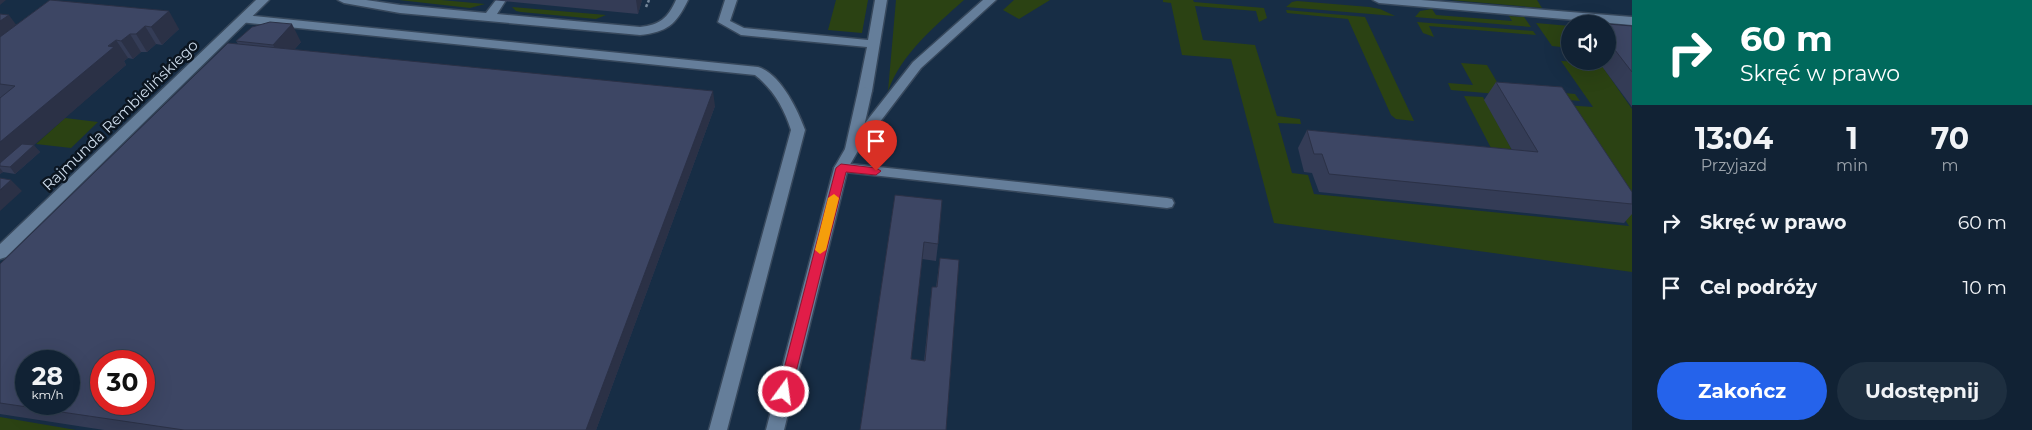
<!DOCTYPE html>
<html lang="pl">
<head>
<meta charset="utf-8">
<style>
  :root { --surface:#112234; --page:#1e2f40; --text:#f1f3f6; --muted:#9ca4ac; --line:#303f4f; --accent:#2563eb }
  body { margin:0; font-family:Montserrat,sans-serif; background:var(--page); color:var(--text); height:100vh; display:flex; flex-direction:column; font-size:19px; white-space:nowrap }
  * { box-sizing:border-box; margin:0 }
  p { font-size:16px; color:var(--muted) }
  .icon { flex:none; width:28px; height:28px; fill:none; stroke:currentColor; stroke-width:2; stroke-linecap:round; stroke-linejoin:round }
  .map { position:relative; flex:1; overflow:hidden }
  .drawer { display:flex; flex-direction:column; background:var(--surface); width:400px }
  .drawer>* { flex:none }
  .top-card { background:#00695c; color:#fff; overflow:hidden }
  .buttons { position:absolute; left:1561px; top:15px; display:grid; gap:10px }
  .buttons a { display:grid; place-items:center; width:55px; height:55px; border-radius:50%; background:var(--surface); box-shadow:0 5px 20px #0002,0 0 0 1px var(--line); font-size:25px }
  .speed { position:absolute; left:15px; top:350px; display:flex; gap:10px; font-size:25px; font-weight:700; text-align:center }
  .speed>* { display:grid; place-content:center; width:65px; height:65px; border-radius:50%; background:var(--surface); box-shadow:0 5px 20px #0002,0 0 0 1px var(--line); line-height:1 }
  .speed small { font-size:12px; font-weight:400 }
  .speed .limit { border:8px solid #d22; background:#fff; color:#111 }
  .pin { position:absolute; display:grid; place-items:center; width:42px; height:42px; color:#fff; margin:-51px -21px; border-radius:50% 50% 50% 0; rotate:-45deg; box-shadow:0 0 5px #0007 }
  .pin .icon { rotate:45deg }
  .me { position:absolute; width:55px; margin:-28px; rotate:14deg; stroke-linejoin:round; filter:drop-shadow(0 0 4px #0008) }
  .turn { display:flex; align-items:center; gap:18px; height:105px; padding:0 25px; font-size:22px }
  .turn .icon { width:65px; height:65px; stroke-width:2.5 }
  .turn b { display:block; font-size:35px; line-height:42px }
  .eta { display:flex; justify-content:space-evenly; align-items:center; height:85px; text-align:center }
  .eta b { font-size:30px; font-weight:700; line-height:35px }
  .action { display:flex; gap:10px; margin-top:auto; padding:10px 25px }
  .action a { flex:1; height:58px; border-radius:30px; background:var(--accent); color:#fff; font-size:20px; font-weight:700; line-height:58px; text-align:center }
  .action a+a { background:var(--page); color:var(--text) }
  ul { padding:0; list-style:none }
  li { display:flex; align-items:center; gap:15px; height:65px; padding:0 25px }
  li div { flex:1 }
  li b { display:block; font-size:19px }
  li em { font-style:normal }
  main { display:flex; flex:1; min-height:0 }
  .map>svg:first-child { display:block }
  .green { fill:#2b4213 }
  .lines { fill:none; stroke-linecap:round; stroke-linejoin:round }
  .lane-casing { stroke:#37485c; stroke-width:3 }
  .street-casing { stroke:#37485c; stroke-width:3 }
  .path { stroke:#75879a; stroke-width:2.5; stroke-dasharray:3 2; stroke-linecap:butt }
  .lane { fill:#657e9a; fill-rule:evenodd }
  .street { fill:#657e9a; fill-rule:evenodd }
  .wall { fill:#343c56 }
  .shaded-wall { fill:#2b3146 }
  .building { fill:#3d4664; stroke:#2b3146; fill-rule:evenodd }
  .route { fill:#e11d48; stroke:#92132f }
  .slow { fill:#f59e0b }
  .labels { text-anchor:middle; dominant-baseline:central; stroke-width:5; stroke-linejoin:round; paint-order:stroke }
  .street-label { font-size:15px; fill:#cddbea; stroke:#0b1520 }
</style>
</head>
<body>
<main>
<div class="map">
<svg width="1632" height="430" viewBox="0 0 1632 430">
  <rect width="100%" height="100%" fill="#172d45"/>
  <path class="green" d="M399 0H441L485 4 470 8Z
    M836 0H868L862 33 828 30Z
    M896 0H964C934 27 902 53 888 91Z
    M1014 0H1050L1019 19 1003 10Z
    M1163 0H1193L1194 2 1264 8 1267 18 1259 22 1256 11 1195 6 1203 40 1255 45 1277 116 1300 119 1301 124 1278 123 1292 173 1308 175 1314 194 1629 226 1550 104 1593 107 1561 61 1600 63 1632 109V272L1274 223 1231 59 1182 55 1171 3 1163 2Z
    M1450 0H1537L1542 8Z
    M1297 1 1369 7 1380 9 1395 16 1286 7 1292 2Z
    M512 7 606 15 596 19 521 12 516 11Z
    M1432 9 1436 15 1512 21 1509 16 1524 17 1531 27 1415 17 1420 11Z
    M1286 10 1365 17 1414 121 1396 119 1391 115 1348 19 1287 13Z
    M1417 22 1533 31 1536 35 1429 26 1434 37 1423 33Z
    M1536 23 1570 26V48L1552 46Z
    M1461 63 1487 65 1500 87 1575 94 1580 101 1451 90 1448 83 1473 85Z
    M1464 96 1483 97 1512 150 1491 148Z
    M65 118 98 122 71 148 36 144Z
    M0 417 76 430H0Z"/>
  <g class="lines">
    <g class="lane-casing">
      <path id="lane" d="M338 0H366L400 5 486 13 496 0H506L497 14 640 27C660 25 668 18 676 0H688C676 25 667 32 640 35L400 13 344 3Z
        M725 0H737L730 21 744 28 868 40 875 0H887L872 91 865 95 858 91 867 47 741 35 718 22Z
        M983 0H996L921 68 857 152H847L845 149 847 146 913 62Z
        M1373 0H1421L1632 17V25L1379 3Z
        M244 15 758 67C780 73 798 110 805 130L727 430H709L791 130C784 108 773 89 755 75L240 22 238 19Z
        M841 163 1167 198 1172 199 1174 203 1172 207 1167 208 836 171 834 168 836 165Z"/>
    </g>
    <g class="street-casing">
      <path id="street" d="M256 0H269L6 257 0 259V244Z
        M865 87 872 91 859 149 848 168 784 430H766L834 168 845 149 858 91Z"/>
    </g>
    <path class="path" d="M646 7 649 0"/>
    <use href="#lane" class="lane"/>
    <use href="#street" class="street"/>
  </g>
  <path class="wall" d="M49 0H54L179 29 162 45 156 44 147 52H141L133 59 128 58 124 61 126 65 33 145 40 152 15 174 3 172 0 174V14L16 25 50 0Z
    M491 0H642L638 14Z
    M1608 24 1632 26V107L1598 61H1608Z
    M236 41 301 42 294 50 715 106 596 430H104L0 414V264L238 44Z
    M1496 82 1632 192V214L1624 223 1319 192 1312 173 1304 172 1298 148 1307 130 1512 150 1484 100Z
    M895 195 938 244 936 261 922 259 911 359 924 361 932 287H936L940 258 946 430H860Z"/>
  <path class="shaded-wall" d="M0 0H6L0 5Z
    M636 0H642L638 14Z
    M169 11 179 29 162 45 151 27Z
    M9 15 17 26 0 39V21Z
    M292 24 301 42 282 63 273 45Z
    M145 26 156 44 147 52 136 34Z
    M130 34 141 52 133 59 121 41Z
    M116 40 128 58 124 61 126 65 9 167 0 166V142Z
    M713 91 715 106 596 430H586Z
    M34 145 40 152 15 174 10 167Z
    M0 168 3 172 0 174Z
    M11 180 22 191 0 211V190Z"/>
  <path class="building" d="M50 0 169 11 151 27 145 26 136 34H130L121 41 116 40 108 46 114 47 0 142V98L15 86 0 84V37Z
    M0 14 9 15 0 21Z
    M270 22 292 24 273 45 236 41 252 27Z
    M1608 24 1632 26V72L1608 41Z
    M228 43 713 91 586 430H184L0 403V264ZM26 361H69V404H26ZM101 361H144V404H101Z
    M1496 82 1562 87 1632 192V204L1329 174 1322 154H1314L1307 130 1538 152Z
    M22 144 34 145 10 167 0 166V163Z
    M0 178 11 180 0 190Z
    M895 195 942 200 938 244 924 242 911 359 925 361 932 287H937L940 258 959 260 946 430H860Z"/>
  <path class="route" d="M841 164 876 168 881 171 876 175 846 172 791 392 789 397 784 398 780 397 778 392 836 168Z"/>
  <path class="slow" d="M834 194 839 198 826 250 820 254 815 250 828 198Z"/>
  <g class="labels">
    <g class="street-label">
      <text transform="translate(120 115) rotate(-44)">Rajmunda Rembielińskiego</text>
    </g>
  </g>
</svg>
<div class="buttons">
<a><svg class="icon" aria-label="sound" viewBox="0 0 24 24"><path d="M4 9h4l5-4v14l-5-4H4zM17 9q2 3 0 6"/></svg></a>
</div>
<div class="speed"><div>28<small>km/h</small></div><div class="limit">30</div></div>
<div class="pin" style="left:876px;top:171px;background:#d93025"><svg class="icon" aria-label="arrive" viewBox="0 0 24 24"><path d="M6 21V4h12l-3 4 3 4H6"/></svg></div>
<svg class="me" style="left:784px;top:392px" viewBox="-20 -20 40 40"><circle r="17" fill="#e11d48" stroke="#fff" stroke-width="3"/><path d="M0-11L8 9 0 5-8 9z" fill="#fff"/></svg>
</div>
<section class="drawer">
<div class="top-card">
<div class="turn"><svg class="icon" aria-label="right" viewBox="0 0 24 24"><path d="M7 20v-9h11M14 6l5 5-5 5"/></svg><div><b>60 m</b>Skręć w prawo</div></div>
</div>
<div class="eta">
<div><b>13:04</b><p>Przyjazd</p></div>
<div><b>1</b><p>min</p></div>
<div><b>70</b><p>m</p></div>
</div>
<ul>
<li><svg class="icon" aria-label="right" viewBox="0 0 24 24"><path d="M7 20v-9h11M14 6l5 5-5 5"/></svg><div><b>Skręć w prawo</b></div><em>60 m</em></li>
<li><svg class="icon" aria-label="arrive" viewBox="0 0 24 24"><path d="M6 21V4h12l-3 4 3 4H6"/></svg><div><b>Cel podróży</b></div><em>10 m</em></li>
</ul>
<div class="action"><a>Zakończ</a><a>Udostępnij</a></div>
</section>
</main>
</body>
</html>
